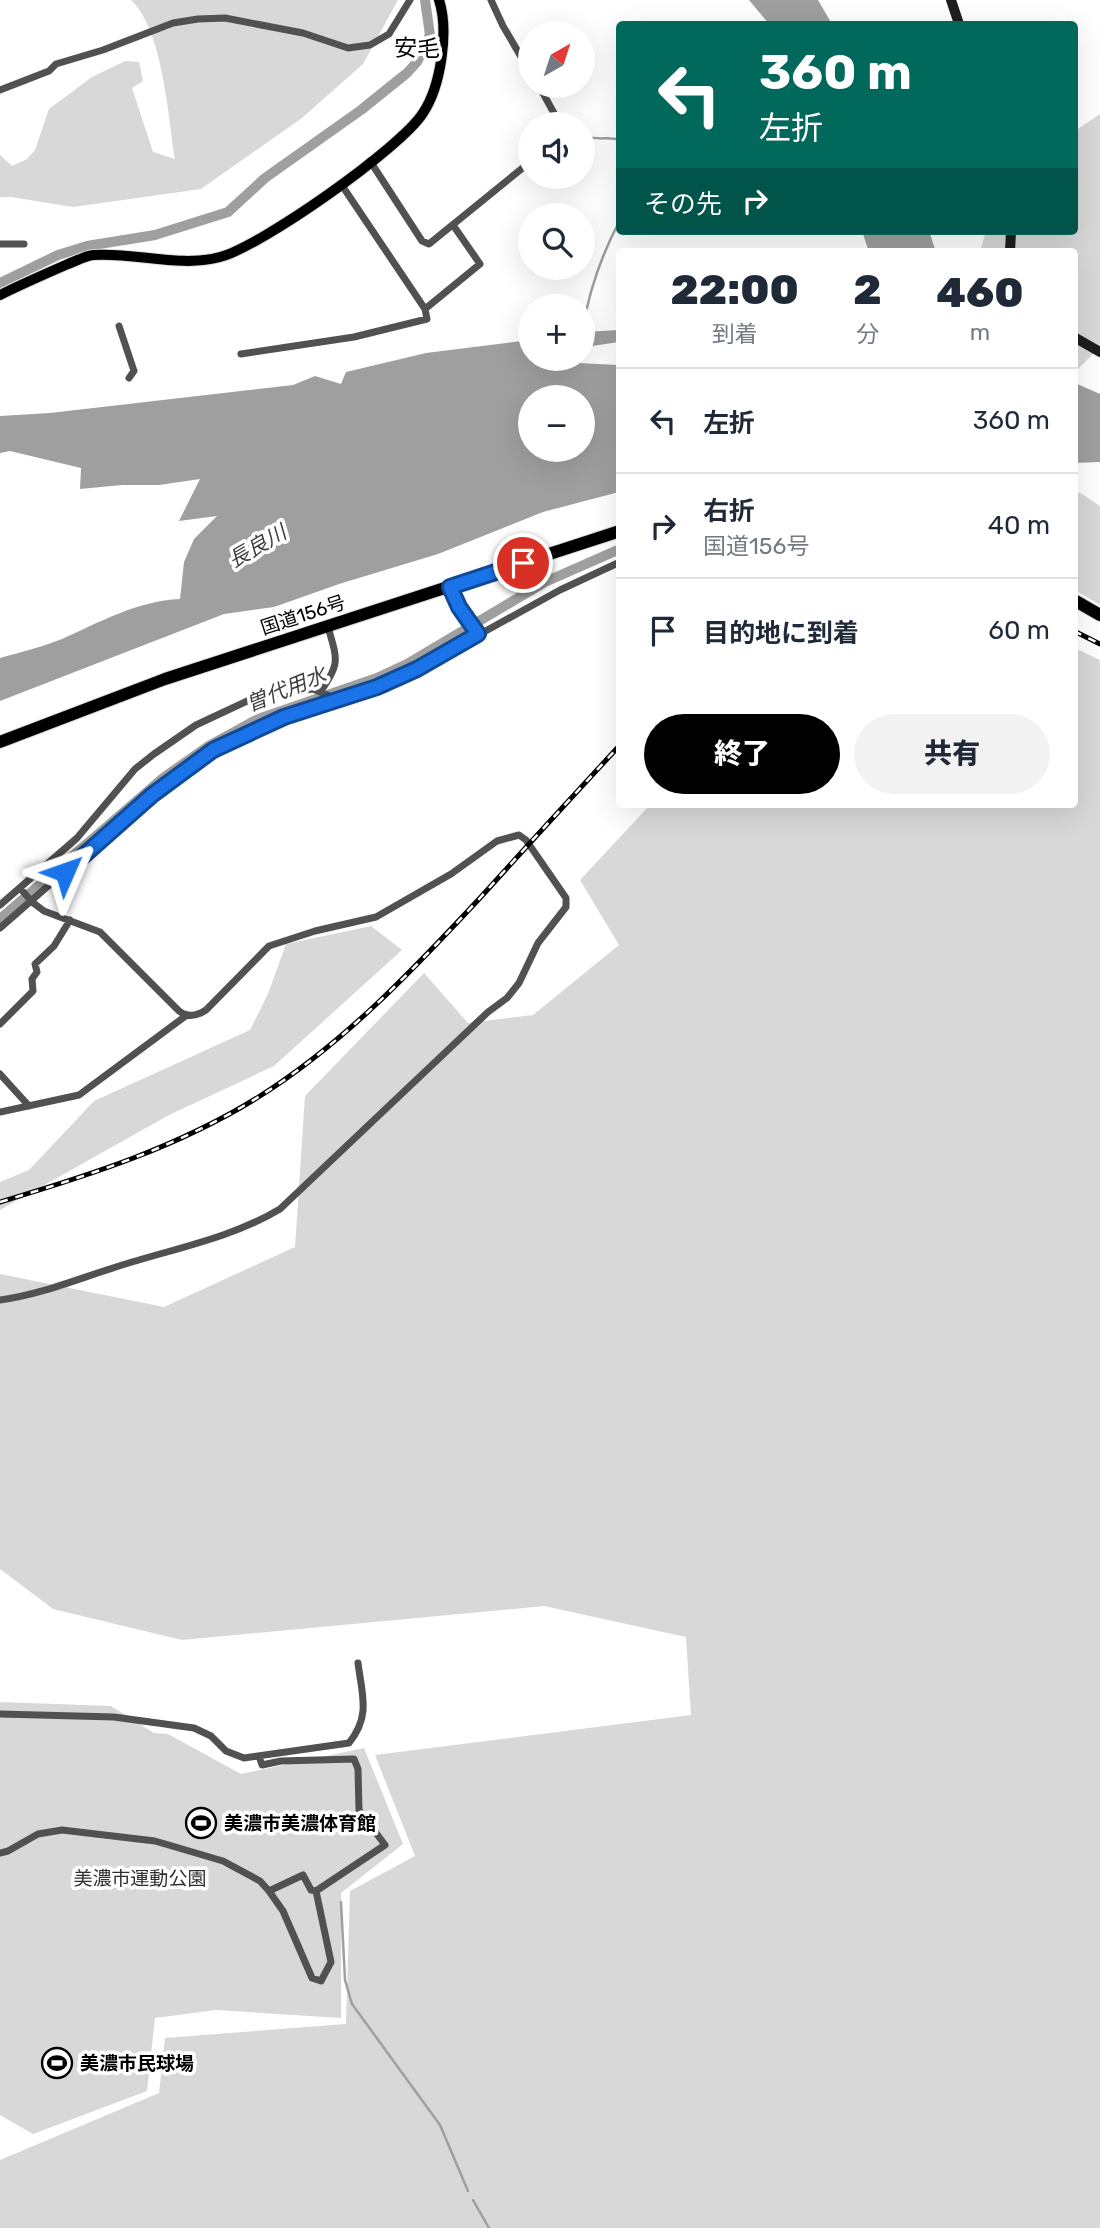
<!DOCTYPE html>
<html lang="ja">
<head>
<meta charset="utf-8">
<style>
  :root { --surface:#fff; --page:#f2f2f3; --text:#1f2937; --muted:#747a83; --line:#e0e1e3; --accent:#000 }
  body { margin:0; font-family:Rubik,"Noto Sans JP",sans-serif; background:var(--page); color:var(--text); height:100vh; display:flex; flex-direction:column; font-size:26px; white-space:nowrap }
  * { box-sizing:border-box; margin:0 }
  p { font-size:23px; color:var(--muted) }
  .icon { flex:none; width:38px; height:38px; fill:none; stroke:currentColor; stroke-width:2; stroke-linecap:round; stroke-linejoin:round }
  .map { position:relative; flex:1; overflow:hidden }
  .details { position:absolute; left:616px; top:248px; width:462px; height:560px; display:flex; flex-direction:column; background:var(--surface); border-radius:7px; box-shadow:0 7px 28px #0002 }
  .details>* { flex:none }
  .hud { position:absolute; left:616px; top:21px; width:462px; height:214px; border-radius:7px; box-shadow:0 7px 28px #0002; background:#00695c; color:#fff; overflow:hidden }
  .needle { width:46px; rotate:39deg }
  .buttons { position:absolute; left:518px; top:21px; display:grid; gap:14px }
  .buttons a { display:grid; place-items:center; width:77px; height:77px; border-radius:50%; background:var(--surface); box-shadow:0 7px 28px #0002; font-size:35px }
  .pin { position:absolute; display:grid; place-items:center; width:60px; height:60px; color:#fff; margin:-30px; border:4px solid #fff; border-radius:50%; box-shadow:0 2px 7px #0007 }
  .me { position:absolute; width:77px; margin:-38px; rotate:47deg; stroke-linejoin:round; filter:drop-shadow(0 0 5px #0008) }
  .turn { display:flex; align-items:center; gap:24px; height:147px; padding:0 28px; font-size:32px }
  .turn .icon { width:91px; height:91px; stroke-width:2.5 }
  .turn b { display:block; font-size:49px; line-height:60px }
  .then { display:flex; align-items:center; height:66px; padding:0 28px; background:#0003; gap:14px; font-size:26px }
  .eta { display:flex; justify-content:space-evenly; align-items:center; height:119px; text-align:center }
  .eta b { font-size:42px; font-weight:800; line-height:49px }
  .cta { display:flex; gap:14px; margin-top:auto; padding:14px 28px }
  .cta a { flex:1; height:80px; border-radius:42px; background:var(--accent); color:#fff; font-size:28px; font-weight:800; line-height:80px; text-align:center }
  .cta a+a { background:var(--page); color:var(--text) }
  ul { padding:0; list-style:none }
  li { display:flex; align-items:center; gap:21px; height:105px; padding:0 28px; border-top:2px solid var(--line) }
  li div { flex:1 }
  li b { display:block; font-size:26px }
  li em { font-style:normal }
  .map>svg:first-child { display:block }
  .green { fill:#d8d8d8 }
  .water { fill:#9f9f9f; fill-rule:evenodd }
  .lines { fill:none; stroke-linecap:round; stroke-linejoin:round }
  .stream { stroke:#9f9f9f; stroke-width:2.5 }
  .canal { stroke:#9f9f9f; stroke-width:10 }
  .primary-casing { stroke:#dbdbdb; stroke-width:12 }
  .highway-casing { stroke:#dbdbdb; stroke-width:14 }
  .street { stroke:#515151; stroke-width:7 }
  .secondary { stroke:#1e1e1e; stroke-width:10 }
  .primary { stroke:#000; stroke-width:10 }
  .highway { stroke:#000; stroke-width:12 }
  .rail-casing { stroke:#000; stroke-width:5 }
  .rail { stroke:#fff; stroke-width:2.5; stroke-dasharray:8; stroke-linecap:butt }
  .route-casing { stroke:#114b97; stroke-width:18 }
  .route { stroke:#1a73e8; stroke-width:12 }
  .labels { text-anchor:middle; dominant-baseline:central; stroke-width:7; stroke-linejoin:round; paint-order:stroke }
  .street-label { font-size:19px; fill:#000; stroke:#fff }
  .poi-label { font-size:19px; font-weight:bold; fill:#000; stroke:#fff; text-anchor:start }
  .park-label { font-size:19px; fill:#2f2f2f; stroke:#fff }
  .water-label { font-size:21px; font-style:italic; fill:#404040; stroke:#fff }
  .quarter-label { font-size:23px; fill:#000; stroke:#fff }
</style>
</head>
<body>
<div class="map">
<svg width="1100" height="2228" viewBox="0 0 1100 2228">
  <rect width="100%" height="100%" fill="#fff"/>
  <path class="green" d="M131 0H398L363 64 302 118 201 189 73 207 11 197H0V155L12 166 27 159 35 150 49 109 92 77 125 61 139 62 143 81 132 88 153 152 175 159C168 116 163 30 131 0Z
    M1100 114V347L1076 371 1075 370 1074 252H980L986 231H1074L1075 131Z
    M1075 491 1082 494 1100 506V605L1075 590Z
    M1075 648 1100 660V2228H0V2160L159 2093 165 2038 346 2024 350 1891 415 1856 375 1755 691 1715 686 1637 544 1606 182 1640 53 1609 0 1569V1274L164 1307 295 1247 305 1096 424 973 468 1023 533 1015 619 945 580 880 650 805H1074Z
    M371 926 402 950 274 1066 169 1115 0 1210V1182L29 1170 94 1101 250 1030 268 994 286 944Z
    M0 1702 111 1706 154 1733 168 1734 241 1774 364 1748 403 1844 341 1893V2018L216 2010 155 2018 147 2091 33 2134 0 2115Z"/>
  <path class="water" d="M749 0H818L832 24H769Z
    M862 231H929L936 252H869Z
    M619 330V342L592 346 583 356V332Z
    M530 340V359H580L577 363 619 365V492L543 512 438 554 339 584 274 607 224 614 0 701V658C21 652 42 647 62 639 100 622 137 601 180 599L184 562 194 539 217 516 179 521 200 479 159 485H122L80 489 81 468 10 451 0 453V416L50 413 293 385 315 376 341 384 346 372 426 353ZM583 397V450H530V397Z
    M1075 383 1100 394V462L1075 463Z"/>
  <g class="lines">
    <path class="stream" d="M587 136C597 141 608 136 620 140
      M583 328C589 291 602 254 620 220
      M341 1902 345 1980 352 2004 440 2125 468 2191
      M473 2200 489 2228"/>
    <path class="canal" d="M0 283 58 255 87 246 155 235 228 212 265 178 361 110 407 73 417 62 430 35 425 0
      M0 919 163 778 207 747 258 719 377 678 407 664 545 582 620 549"/>
    <g class="primary-casing">
      <path id="primary" d="M0 295C22 284 45 274 68 264 76 261 85 256 93 255 135 252 180 268 220 257 260 247 401 148 423 113 441 86 449 31 439 0"/>
    </g>
    <g class="highway-casing">
      <path id="highway" d="M1074 600 1100 615
        M0 742 165 679 620 531"/>
    </g>
    <path class="street" d="M491 0 503 26 530 72
      M539 86 560 124
      M0 90 49 71 56 64 103 50 173 23 198 19 225 18 303 33 348 48 370 45 389 34 410 0
      M370 161 422 241 429 244 530 162
      M341 184 425 309 480 264 453 225
      M0 244H24
      M119 326 134 371 129 378
      M241 354 354 337 427 319 425 309
      M450 587 459 607 478 634
      M320 692C341 663 337 659 328 627
      M0 905 77 838 135 769 154 754 196 725 258 696 313 689 337 699 377 686 417 669 560 590 620 562
      M0 928 152 795 199 760 261 727 337 699
      M0 1024 33 991 32 979 37 972 35 964 54 946 70 920
      M0 1074 29 1106
      M0 1112 79 1095 187 1015
      M0 1300C40 1295 80 1278 119 1266 172 1249 232 1238 280 1209L488 1012 507 998 519 983 538 943 566 907V898L526 840 519 835 497 841 451 874 376 917 315 931 269 946 206 1010C197 1016 188 1018 179 1011L100 932 44 911 32 902 20 888
      M0 1714 114 1717 194 1728 211 1736 226 1751 244 1758 349 1743C371 1716 362 1695 358 1663
      M259 1756 262 1765 281 1761 354 1759 358 1769 359 1810 385 1845 316 1891
      M0 1853 8 1851 38 1834 62 1830 155 1841 223 1861 260 1881 269 1891 283 1911 312 1978 321 1981 331 1962 316 1891 311 1890 303 1875 269 1891"/>
    <path class="secondary" d="M951 0 959 24
      M1010 252 1011 231
      M1074 337 1100 352"/>
    <use href="#primary" class="primary"/>
    <use href="#highway" class="highway"/>
    <g class="rail-casing">
      <path id="rail" d="M1074 631 1100 644
        M0 1202C90 1175 179 1147 260 1096 344 1043 412 971 480 898 526 847 573 796 620 745"/>
    </g>
    <use href="#rail" class="rail"/>
  </g>
  <g class="lines">
    <g class="route-casing">
      <path id="route" d="M65 872 152 795 213 750 284 717 377 687 417 669 478 634 459 607 450 587 523 563"/>
    </g>
    <use href="#route" class="route"/>
  </g>
  <defs>
    <g id="stadium-ring" transform="scale(1.575)"><circle r="9.5" fill="#fff" stroke="#000" stroke-width="1.5"/><path d="M0-5a6.5 5 0 1 0 0 10a6.5 5 0 1 0 0-10ZM-3.5-1.8h7v3.6h-7Z" fill="#000"/></g>
  </defs>
  <g fill-rule="evenodd">
    <use href="#stadium-ring" x="201" y="1823"/>
    <use href="#stadium-ring" x="57" y="2063"/>
  </g>
  <g class="labels">
    <g class="street-label">
      <text transform="translate(303 615) rotate(-18)">国道156号</text>
    </g>
    <g class="poi-label">
      <text x="224" y="1823">美濃市美濃体育館</text>
      <text x="80" y="2063">美濃市民球場</text>
    </g>
    <g class="park-label">
      <text x="140" y="1878">美濃市運動公園</text>
    </g>
    <g class="water-label">
      <text transform="translate(257 546) rotate(-30)">長良川</text>
      <text transform="translate(286 689) rotate(-22)">曽代用水</text>
    </g>
    <g class="quarter-label">
      <text x="417" y="48">安毛</text>
    </g>
  </g>
</svg>
<div class="buttons">
<a><svg class="needle" viewBox="-14 -14 28 28"><path d="M0-13l5 13h-10z" fill="#e53935"/><path d="M0 13l5-13h-10z" fill="#747a83"/></svg></a>
<a><svg class="icon" aria-label="sound" viewBox="0 0 24 24"><path d="M4 9h4l5-4v14l-5-4H4zM17 9q2 3 0 6"/></svg></a>
<a><svg class="icon" aria-label="search" viewBox="0 0 24 24"><circle cx="10" cy="10" r="6"/><path d="M15 15l6 6"/></svg></a>
<a>+</a>
<a>−</a>
</div>
<div class="pin" style="left:523px;top:563px;background:#d93025"><svg class="icon" aria-label="arrive" viewBox="0 0 24 24"><path d="M6 21V4h12l-3 4 3 4H6"/></svg></div>
<svg class="me" style="left:65px;top:872px" viewBox="-20 -20 40 40"><path d="M0-17L14 15 0 8-14 15z" fill="#1a73e8" stroke="#fff" stroke-width="4"/></svg>
<div class="hud">
<div class="turn"><svg class="icon" aria-label="left" viewBox="0 0 24 24"><path d="M17 20v-9H6M10 6l-5 5 5 5"/></svg><div><b>360 m</b>左折</div></div>
<div class="then">その先<svg class="icon" aria-label="right" viewBox="0 0 24 24"><path d="M7 20v-9h11M14 6l5 5-5 5"/></svg></div>
</div>
<section class="details">
<div class="eta">
<div><b>22:00</b><p>到着</p></div>
<div><b>2</b><p>分</p></div>
<div><b>460</b><p>m</p></div>
</div>
<ul>
<li><svg class="icon" aria-label="left" viewBox="0 0 24 24"><path d="M17 20v-9H6M10 6l-5 5 5 5"/></svg><div><b>左折</b></div><em>360 m</em></li>
<li><svg class="icon" aria-label="right" viewBox="0 0 24 24"><path d="M7 20v-9h11M14 6l5 5-5 5"/></svg><div><b>右折</b><p>国道156号</p></div><em>40 m</em></li>
<li><svg class="icon" aria-label="arrive" viewBox="0 0 24 24"><path d="M6 21V4h12l-3 4 3 4H6"/></svg><div><b>目的地に到着</b></div><em>60 m</em></li>
</ul>
<div class="cta"><a>終了</a><a>共有</a></div>
</section>
</div>
</body>
</html>
